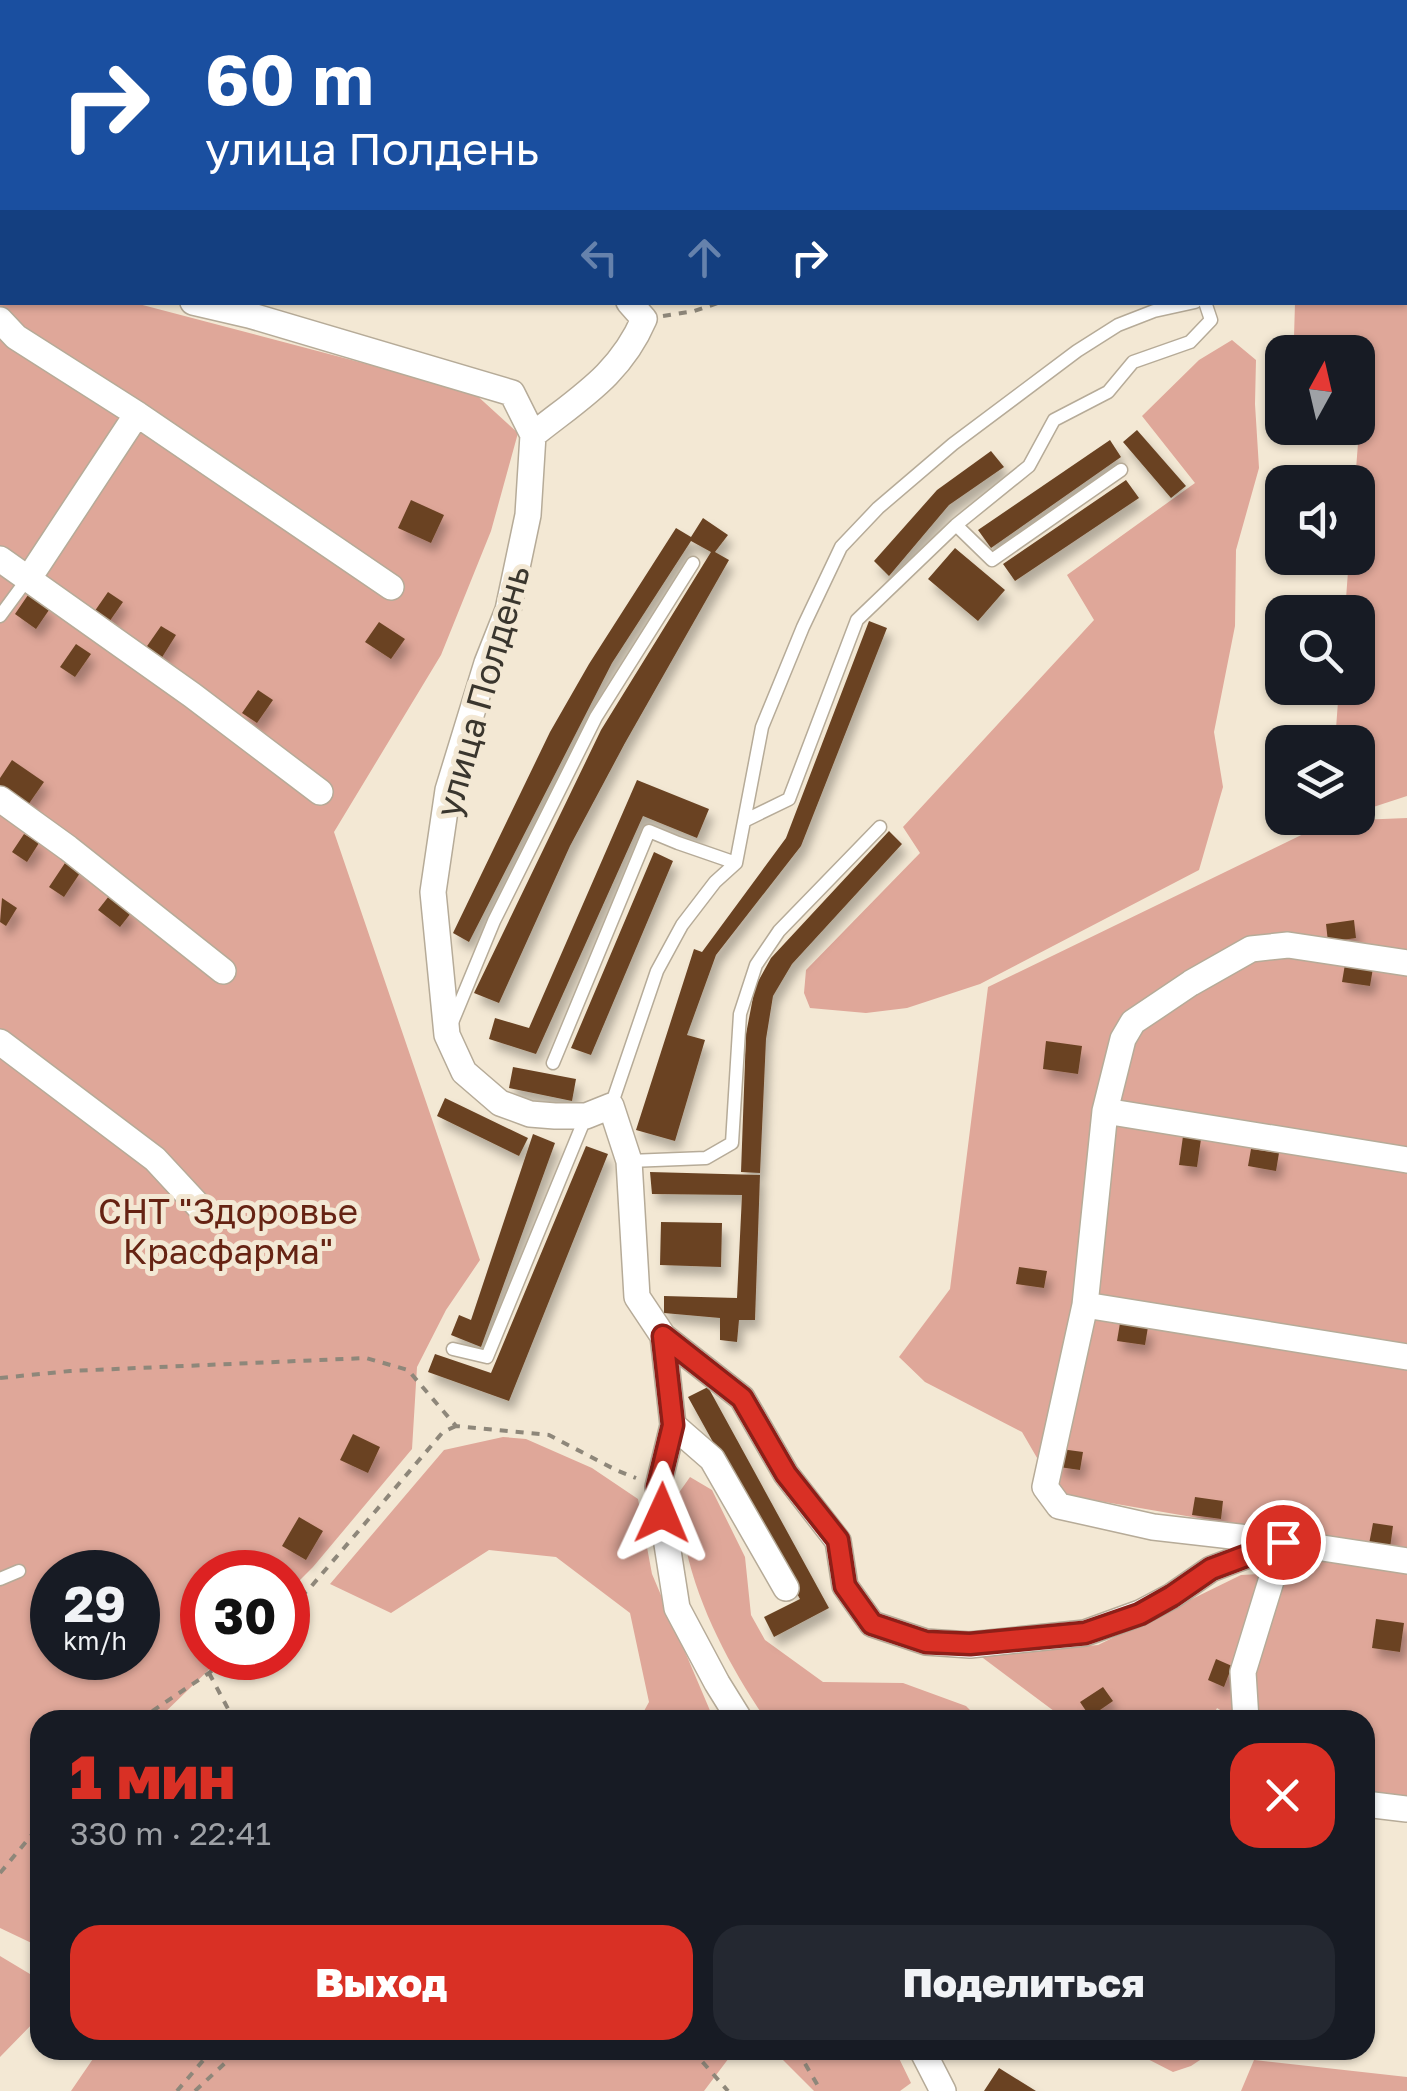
<!DOCTYPE html>
<html lang="ru">
<head>
<meta charset="utf-8">
<style>
  :root { --surface:#171b24; --page:#242831; --text:#f1f3f6; --muted:#9ea1a6; --accent:#d93025 }
  body { margin:0; font-family:"Golos Text",sans-serif; background:var(--page); color:var(--text); height:100vh; display:flex; flex-direction:column; font-size:38px; white-space:nowrap }
  * { box-sizing:border-box; margin:0 }
  p { font-size:32px; color:var(--muted) }
  .icon { flex:none; width:55px; height:55px; fill:none; stroke:currentColor; stroke-width:2; stroke-linecap:round; stroke-linejoin:round }
  .map { position:relative; flex:1; overflow:hidden }
  .sheet { position:absolute; left:30px; top:1710px; width:1345px; height:350px; display:flex; flex-direction:column; background:var(--surface); border-radius:30px; box-shadow:0 2px 8px #0004 }
  .sheet>* { flex:none }
  .banner { position:absolute; left:0px; top:0px; width:1408px; height:305px; box-shadow:0 2px 8px #0004; background:#1a4fa0; color:#fff; overflow:hidden }
  .needle { width:65px; rotate:8deg }
  .controls { position:absolute; left:1265px; top:335px; display:grid; gap:20px }
  .controls a { display:grid; place-items:center; width:110px; height:110px; border-radius:20px; background:var(--surface); box-shadow:0 2px 8px #0004; font-size:50px }
  .speed { position:absolute; left:30px; top:1550px; display:flex; gap:20px; font-size:50px; font-weight:700; text-align:center }
  .speed>* { display:grid; place-content:center; width:130px; height:130px; border-radius:50%; background:var(--surface); box-shadow:0 2px 8px #0004; line-height:1 }
  .speed small { font-size:25px; font-weight:400 }
  .speed .limit { border:15px solid #d22; background:#fff; color:#111 }
  .pin { position:absolute; display:grid; place-items:center; width:85px; height:85px; color:#fff; margin:-42px; border:5px solid #fff; border-radius:50%; box-shadow:0 2px 10px #0007 }
  .me { position:absolute; width:110px; margin:-55px; rotate:1deg; stroke-linejoin:round; filter:drop-shadow(0 0 8px #0008) }
  .turn { display:flex; align-items:center; gap:35px; height:210px; padding:0 40px; font-size:45px }
  .turn .icon { width:130px; height:130px; stroke-width:2.5 }
  .turn b { display:block; font-size:70px; line-height:85px }
  .lanes { display:flex; align-items:center; height:95px; padding:0 40px; background:#0003; justify-content:center; gap:50px; direction:ltr }
  .lanes .off { opacity:.35 }
  .round { display:grid; place-items:center; flex:none; width:105px; height:105px; border-radius:30px; background:var(--page) }
  .head { display:flex; align-items:center; justify-content:space-between; height:170px; padding:0 40px }
  h1 { font-size:60px; font-weight:800; line-height:75px; color:var(--accent) }
  .action { display:flex; gap:20px; margin-top:auto; padding:20px 40px }
  .action a { flex:1; height:115px; border-radius:30px; background:var(--accent); color:#fff; font-size:40px; font-weight:800; line-height:115px; text-align:center }
  .action a+a { background:var(--page); color:var(--text) }
  .map>svg:first-child { display:block }
  .green { fill:#dfa799; fill-rule:evenodd }
  .building { fill:#6a4324; filter:url(#shadow) }
  .lines { fill:none; stroke-linecap:round; stroke-linejoin:round }
  .service-casing { stroke:#b6ab98; stroke-width:15 }
  .minor-casing { stroke:#b6ab98; stroke-width:28 }
  .path { stroke:#8e877a; stroke-width:4; stroke-dasharray:8 8; stroke-linecap:butt }
  .service { stroke:#fff; stroke-width:12 }
  .minor { stroke:#fff; stroke-width:25 }
  .route-casing { stroke:#8d1f18; stroke-width:25 }
  .route { stroke:#d93025; stroke-width:18 }
  .labels { text-anchor:middle; dominant-baseline:central; stroke-width:10; stroke-linejoin:round; paint-order:stroke }
  .street-label { font-size:35px; fill:#3a362e; stroke:#f3e8d4 }
  .park-label { font-size:35px; fill:#662313; stroke:#f3e8d4 }
</style>
</head>
<body>
<div class="map">
<svg width="1407" height="2091" viewBox="0 0 1407 2091">
  <defs>
    <filter id="shadow"><feDropShadow dx="5" dy="9" stdDeviation="5" flood-color="#0004"/></filter>
  </defs>
  <rect width="100%" height="100%" fill="#f3e8d4"/>
  <path class="green" d="M0 0H604L613 2H2V100L0 99Z
    M0 137 2 138V302L135 303 473 392 518 433 491 531 441 655 334 832 480 1260 446 1310 417 1367 412 1449 313 1567 288 1592V1572H202V1658H221L157 1720H40V1947L0 1928ZM52 1572H138V1658H52Z
    M1405 221H1407V796L1358 812V742H1335L1339 688H1358V612H1345L1349 558H1358V482H1355L1360 418 1358 414V352H1306L1294 337 1295 303 1405 302Z
    M1232 340 1256 360 1255 404 1259 468 1236 550 1235 626 1214 732 1223 787 1199 870 980 984 907 1008 866 1013 810 1008 804 993 806 970 920 853 903 827 1094 620 1067 575 1195 483 1142 416 1199 360Z
    M1329 818H1341L1334 821 1407 818V1797L1365 1792V1720H1236L1217 1708 1211 1720H1066L979 1655 1098 1645 1241 1575 1260 1574 1268 1530 1058 1494 1022 1432 925 1382 899 1357 950 1289 988 987 1328 822Z
    M503 1437 526 1439 592 1468 638 1499 652 1574 714 1720H639L649 1702 630 1613 556 1557 489 1550 391 1613 330 1584 444 1450Z
    M690 1477 712 1490 745 1557 751 1615 765 1640 823 1682 903 1683 966 1706 980 1720H766C731 1668 700 1611 686 1549 682 1531 681 1512 678 1494Z
    M0 1956 40 1980V2016L0 2057Z
    M99 2050H735L704 2091H71Z
    M773 2050H895L911 2083 900 2091H814Z
    M1130 2050H1215L1191 2066 1173 2072Z
    M1254 2060 1407 2077V2091H1241Z"/>
  <path class="building" d="M1137 430 1186 486 1171 498 1123 442Z
    M1110 440 1121 457 991 548 978 530Z
    M991 451 1004 467 949 505 889 576 874 561 937 490Z
    M1126 480 1139 498 1015 581 1003 564Z
    M411 500 444 515 431 543 398 528Z
    M703 518 728 535 715 552 729 560 625 743 570 846 499 1003 474 993 601 730 711 552 691 541 612 663 469 942 453 933 550 732 589 664 676 528 691 537Z
    M955 548 1005 590 978 621 928 579Z
    M108 592 123 602 107 625 92 615Z
    M28 595 49 610 36 629 15 614Z
    M869 621 887 628 801 846 716 955 687 1035 705 1040 675 1141 636 1130 694 949 702 952 786 838Z
    M379 622 405 639 391 659 365 642Z
    M161 626 176 635 161 659 145 649Z
    M76 644 91 654 75 677 60 667Z
    M258 690 273 700 257 723 242 713Z
    M12 760 44 782 28 805 0 785V778Z
    M637 780 709 809 697 838 643 816 536 1054 489 1039 495 1018 529 1028Z
    M889 831 902 844 792 964 773 996 766 1039 760 1173 741 1172 746 1034 755 987 771 958Z
    M24 834 39 843 27 862 12 852Z
    M654 852 673 861 591 1055 571 1048Z
    M65 863 80 873 64 897 49 887Z
    M109 896 131 913 120 927 98 910Z
    M2 898 17 908 6 926 0 922Z
    M1354 920 1356 938 1328 942 1326 924Z
    M1345 964 1373 968 1370 986 1342 982Z
    M1046 1041 1082 1046 1078 1074 1043 1069Z
    M513 1067 576 1079 572 1101 509 1088Z
    M445 1098 528 1138 519 1156 437 1116Z
    M533 1134 555 1143 481 1347 451 1335 459 1315 471 1320Z
    M1183 1136 1201 1139 1197 1167 1179 1165Z
    M586 1146 608 1154 509 1401 428 1372 435 1354 491 1373Z
    M1251 1149 1279 1153 1276 1171 1248 1166Z
    M650 1172 760 1175 755 1320H739L737 1342 720 1340V1318L664 1313V1296L737 1298 742 1195 652 1194Z
    M661 1222 722 1223 721 1267 660 1265Z
    M1019 1267 1047 1271 1044 1288 1016 1284Z
    M1120 1323 1148 1327 1145 1345 1117 1341Z
    M708 1387 829 1608 774 1637 764 1617 800 1599 688 1397Z
    M353 1434 380 1447 368 1473 340 1460Z
    M1061 1449 1083 1452 1080 1470 1059 1467Z
    M1195 1497 1223 1501 1221 1519 1192 1515Z
    M299 1517 323 1531 306 1560 282 1546Z
    M1373 1523 1393 1526 1390 1548 1369 1544Z
    M1376 1619 1404 1623 1400 1652 1372 1648Z
    M1216 1659 1232 1666 1224 1687 1208 1680Z
    M1103 1687 1113 1701 1090 1717 1080 1702Z
    M999 2068 1036 2091H984Z"/>
  <g class="lines">
    <g class="service-casing">
      <path id="service" d="M786 0 795 2
        M1099 0 1114 2
        M1258 0 1259 2
        M862 2 863 0
        M1405 87 1407 88
        M0 264 2 265
        M956 525 992 560 1121 470
        M0 616 28 578
        M746 820 789 799 857 620 956 525 1029 466 1054 420 1108 392 1133 362 1190 342 1211 320 1205 302
        M451 1025 494 921 596 717 693 563
        M553 1063 649 831 678 843 736 863
        M611 1106 657 971 682 925 715 882 736 863 762 727 803 627 841 547 878 508 953 444 1077 351 1118 325 1154 311 1195 302
        M629 1161 706 1158 732 1143 740 1014 756 965 779 931 880 827
        M453 1349 487 1357 586 1116
        M0 1579 19 1571"/>
    </g>
    <g class="minor-casing">
      <path id="minor" d="M193 302 249 315 512 393 533 435 528 515 508 610 487 663 448 790 433 892 447 1035 464 1072 500 1103 530 1114 555 1116H586L611 1106 629 1161 637 1297 663 1336 742 1398 786 1474 838 1541 845 1586 872 1624 926 1642 970 1645 1085 1633 1140 1613 1172 1596 1211 1569 1283 1542
        M0 320 16 337 137 414 391 587
        M533 435C579 398 620 375 644 319L629 302
        M0 559 192 695 320 792
        M29 578 137 414
        M0 799 68 848 223 971
        M1407 963 1288 945 1251 949 1191 983 1133 1022 1123 1039 1105 1111 1085 1305 1045 1487 1059 1506 1153 1527 1283 1542 1407 1561
        M0 1042 155 1159 206 1214
        M1105 1111 1407 1160
        M1085 1305 1407 1357
        M663 1336 673 1425 658 1487 677 1608 717 1683 740 1720
        M673 1425 712 1459 786 1588
        M1246 1720 1243 1672 1283 1542
        M1365 1804 1407 1809
        M922 2050 943 2091"/>
    </g>
    <path class="path" d="M663 316 694 311 721 302
      M0 1378 70 1371 366 1358 408 1370 456 1426 549 1435 616 1470 636 1478
      M288 1607 309 1589 443 1432 456 1426
      M209 1673 234 1720
      M139 1720 209 1673 227 1658
      M0 1873 40 1825
      M692 2050 728 2091
      M797 2050 821 2091
      M177 2091 212 2050
      M195 2091 239 2050"/>
    <use href="#service" class="service"/>
    <use href="#minor" class="minor"/>
  </g>
  <g class="lines">
    <g class="route-casing">
      <path id="route" d="M662 1513 658 1487 673 1425 663 1336 742 1398 786 1474 838 1540 845 1586 872 1624 926 1642 970 1644 1085 1633 1140 1614 1172 1596 1211 1569 1283 1542"/>
    </g>
    <use href="#route" class="route"/>
  </g>
  <g class="labels">
    <g class="street-label">
      <text transform="translate(482 691) rotate(-74)">улица Полдень</text>
    </g>
    <g class="park-label">
      <text x="228" y="1211">СНТ "Здоровье<tspan x="228" dy="40">Красфарма"</tspan></text>
    </g>
  </g>
</svg>
<div class="controls">
<a><svg class="needle" viewBox="-14 -14 28 28"><path d="M0-13l5 13h-10z" fill="#e53935"/><path d="M0 13l5-13h-10z" fill="#9ea1a6"/></svg></a>
<a><svg class="icon" aria-label="sound" viewBox="0 0 24 24"><path d="M4 9h4l5-4v14l-5-4H4zM17 9q2 3 0 6"/></svg></a>
<a><svg class="icon" aria-label="search" viewBox="0 0 24 24"><circle cx="10" cy="10" r="6"/><path d="M15 15l6 6"/></svg></a>
<a><svg class="icon" aria-label="layers" viewBox="0 0 24 24"><path d="M12 4l9 5-9 5-9-5zM3 14l9 5 9-5"/></svg></a>
</div>
<div class="speed"><div>29<small>km/h</small></div><div class="limit">30</div></div>
<div class="pin" style="left:1283px;top:1542px;background:#d93025"><svg class="icon" aria-label="arrive" viewBox="0 0 24 24"><path d="M6 21V4h12l-3 4 3 4H6"/></svg></div>
<svg class="me" style="left:662px;top:1513px" viewBox="-20 -20 40 40"><path d="M0-17L14 15 0 8-14 15z" fill="#d93025" stroke="#fff" stroke-width="4"/></svg>
<div class="banner">
<div class="turn"><svg class="icon" aria-label="right" viewBox="0 0 24 24"><path d="M7 20v-9h11M14 6l5 5-5 5"/></svg><div><b>60 m</b>улица Полдень</div></div>
<div class="lanes"><svg class="icon off" aria-label="left" viewBox="0 0 24 24"><path d="M17 20v-9H6M10 6l-5 5 5 5"/></svg><svg class="icon off" aria-label="ahead" viewBox="0 0 24 24"><path d="M12 20V5M6 11l6-6 6 6"/></svg><svg class="icon" aria-label="right" viewBox="0 0 24 24"><path d="M7 20v-9h11M14 6l5 5-5 5"/></svg></div>
</div>
<section class="sheet">
<div class="head"><div><h1>1 мин</h1><p>330 m · 22:41</p></div><a class="round" style="background:#d93025;color:#fff"><svg class="icon" aria-label="close" viewBox="0 0 24 24"><path d="M6 6l12 12M18 6L6 18"/></svg></a></div>
<div class="action"><a>Выход</a><a>Поделиться</a></div>
</section>
</div>
</body>
</html>
